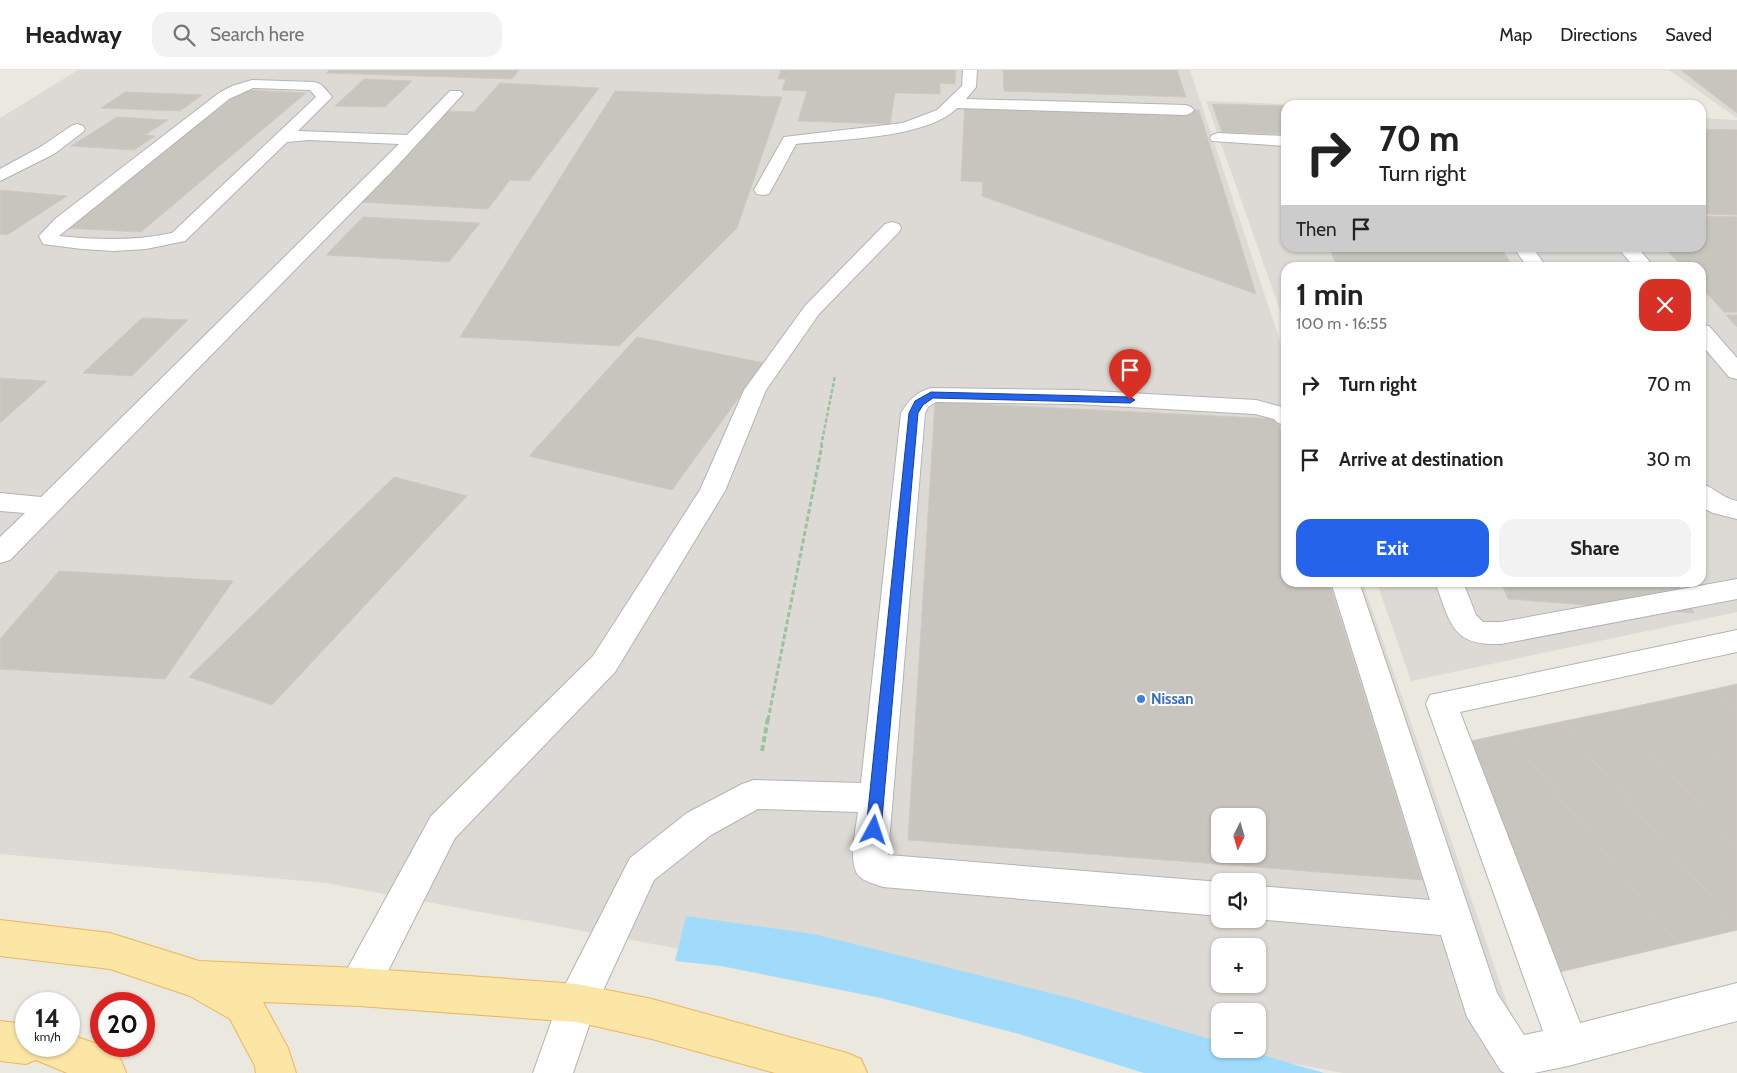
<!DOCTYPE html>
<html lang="en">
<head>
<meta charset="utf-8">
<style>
  :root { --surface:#fff; --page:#f2f2f2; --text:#222; --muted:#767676; --line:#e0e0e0; --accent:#2563eb }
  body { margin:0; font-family:Cabin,sans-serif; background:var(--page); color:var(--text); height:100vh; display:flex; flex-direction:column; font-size:19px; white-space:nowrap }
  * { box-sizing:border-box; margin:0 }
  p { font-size:16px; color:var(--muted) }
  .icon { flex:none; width:28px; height:28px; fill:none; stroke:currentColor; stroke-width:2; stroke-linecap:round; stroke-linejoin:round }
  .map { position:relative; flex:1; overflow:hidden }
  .side { position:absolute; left:1281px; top:192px; width:425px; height:325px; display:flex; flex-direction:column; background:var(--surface); border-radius:15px; box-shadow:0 1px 4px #0004 }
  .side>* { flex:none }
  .banner { position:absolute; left:1281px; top:30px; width:425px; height:152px; border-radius:15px; box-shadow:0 1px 4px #0004; background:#fff; color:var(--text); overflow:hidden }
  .needle { width:32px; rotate:185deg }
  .fabs { position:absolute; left:1211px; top:738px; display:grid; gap:10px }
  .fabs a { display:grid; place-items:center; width:55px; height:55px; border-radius:10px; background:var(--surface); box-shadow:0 1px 4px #0004; font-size:25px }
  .speed { position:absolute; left:15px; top:922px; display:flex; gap:10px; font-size:25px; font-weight:700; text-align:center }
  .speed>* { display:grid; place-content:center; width:65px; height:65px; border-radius:50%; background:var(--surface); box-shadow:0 1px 4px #0004; line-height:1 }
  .speed small { font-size:12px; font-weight:400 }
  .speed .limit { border:8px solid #d22; background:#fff; color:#111 }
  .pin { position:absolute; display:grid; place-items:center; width:42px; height:42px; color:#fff; margin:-51px -21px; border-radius:50% 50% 50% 0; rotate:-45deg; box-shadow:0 0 5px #0007 }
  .pin .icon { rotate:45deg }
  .me { position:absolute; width:55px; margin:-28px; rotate:5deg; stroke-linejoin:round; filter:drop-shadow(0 0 4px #0008) }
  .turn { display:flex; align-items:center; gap:18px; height:105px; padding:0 15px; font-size:22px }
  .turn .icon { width:65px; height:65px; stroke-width:2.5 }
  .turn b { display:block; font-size:35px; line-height:42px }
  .then { display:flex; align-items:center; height:48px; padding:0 15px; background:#0003; gap:10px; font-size:19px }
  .round { display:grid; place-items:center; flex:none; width:52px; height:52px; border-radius:15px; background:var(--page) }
  .head { display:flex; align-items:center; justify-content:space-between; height:85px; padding:0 15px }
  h1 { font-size:30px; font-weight:700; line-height:38px }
  .cta { display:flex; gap:10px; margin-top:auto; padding:10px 15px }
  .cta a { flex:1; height:58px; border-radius:15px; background:var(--accent); color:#fff; font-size:20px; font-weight:700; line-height:58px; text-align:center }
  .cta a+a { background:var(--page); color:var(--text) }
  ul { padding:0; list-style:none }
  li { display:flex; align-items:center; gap:15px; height:75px; padding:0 15px }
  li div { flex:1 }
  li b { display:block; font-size:19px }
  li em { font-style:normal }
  header { display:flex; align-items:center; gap:30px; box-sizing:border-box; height:70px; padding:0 25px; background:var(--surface); border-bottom:1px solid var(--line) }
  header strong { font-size:24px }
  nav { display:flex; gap:28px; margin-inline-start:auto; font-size:18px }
  .search { width:350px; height:45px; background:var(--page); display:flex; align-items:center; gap:12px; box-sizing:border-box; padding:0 18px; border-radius:15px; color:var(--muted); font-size:19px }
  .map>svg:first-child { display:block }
  .industrial { fill:#dddad5; fill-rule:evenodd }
  .water { fill:#a0dbfb }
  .building { fill:#c8c5bf; stroke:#cfc9bf; fill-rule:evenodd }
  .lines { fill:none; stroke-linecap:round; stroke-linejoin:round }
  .minor-casing { stroke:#b1b4b7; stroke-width:2 }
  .major-casing { stroke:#ebb65a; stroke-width:2 }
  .path-far2 { stroke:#97c3a0; stroke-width:2.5; stroke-dasharray:4 2; stroke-linecap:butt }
  .path-far1 { stroke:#97c3a0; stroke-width:3; stroke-dasharray:5 2.5; stroke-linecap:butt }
  .path { stroke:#97c3a0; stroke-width:4; stroke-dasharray:6 3; stroke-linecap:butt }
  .minor { fill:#fff; fill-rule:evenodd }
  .major { fill:#fbe6a5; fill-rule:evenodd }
  .route { fill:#2563eb; stroke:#184099 }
  .shop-dot { fill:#3f7fe0; stroke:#fff; stroke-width:2 }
  .labels { text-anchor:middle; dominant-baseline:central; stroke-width:4; stroke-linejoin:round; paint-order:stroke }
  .shop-label { font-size:15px; font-weight:bold; fill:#366cbe; stroke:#fff; text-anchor:start }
</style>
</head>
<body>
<header>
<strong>Headway</strong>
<div class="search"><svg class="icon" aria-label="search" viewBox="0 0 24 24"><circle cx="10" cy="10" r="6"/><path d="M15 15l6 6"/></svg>Search here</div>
<nav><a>Map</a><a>Directions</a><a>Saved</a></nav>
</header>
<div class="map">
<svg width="1737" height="1003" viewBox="0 0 1737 1003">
  <rect width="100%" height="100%" fill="#ebe8e0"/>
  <path class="industrial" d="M78 0H1190L1286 289V512L1363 513 1531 1003H1343L326 813 0 784V48ZM1220 746H1258V784H1220ZM1220 811H1258V849H1220ZM1220 876H1258V914H1220ZM1220 941H1258V979H1220Z
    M1669 0H1737V48Z
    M1206 31 1309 35H1286V178H1701V48L1737 50V542L1411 611 1377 513 1701 512V198H1286V257Z"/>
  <path class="water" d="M686 846 814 864 1074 929 1220 972V979H1242L1324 1003H1144L1019 964 881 928 721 896 675 891Z"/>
  <path class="building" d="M329 0H519L512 9 326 3Z
    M781 0H956L955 14 940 13V24L895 23 890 54 798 51 807 21 782 20 786 9H778Z
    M1003 0H1177L1186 27 1004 21Z
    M1681 0H1737V43Z
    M364 9 412 11 385 37 335 36Z
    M500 13 599 18 529 111 510 110 488 139 360 132 449 41 474 42Z
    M243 20 306 23 141 162 63 158Z
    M615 21 782 27 737 158 619 276 460 267Z
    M125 22 202 25 180 41 101 38Z
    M965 32 1199 40 1256 224 982 126 983 112 961 111Z
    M1212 34 1286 36V64L1222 62Z
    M117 47 168 50 145 65 155 66 134 80 71 76Z
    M1701 59 1737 60V145L1701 144Z
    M0 120 67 126 7 165 0 164Z
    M1701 146 1737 147V242H1724L1701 217V198H1683L1665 178H1701Z
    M363 147 480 153 449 192 326 185Z
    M1329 178H1501L1514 198H1338Z
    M1726 245H1737V257Z
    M142 248 188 250 132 306 83 303Z
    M637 267 764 293 672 420 529 386Z
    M0 308 47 311 0 353Z
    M935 332 1277 349 1286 378V512H1329L1422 810 908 770ZM1220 746H1258V784H1220Z
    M394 407 467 426 272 635 189 607Z
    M59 501 233 511 165 609 0 599V569Z
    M1501 512H1676L1694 543 1508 529Z
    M1737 614V641L1715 619Z
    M1715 619 1737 641V705L1665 630Z
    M1665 630 1737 705V777L1614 641Z
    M1614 641 1737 777V857L1560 652Z
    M1560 652 1737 857V860L1678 874 1508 663Z
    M1508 663 1678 874 1555 903 1471 671Z"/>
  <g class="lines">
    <g class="minor-casing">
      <path id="minor" d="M963 0H977L976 17 966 29 1186 35 1191 37 1194 40 1191 43 1186 45 957 38C926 69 839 69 796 74L769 124 763 125 757 124 754 120 784 67 903 53 937 40 962 16Z
        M252 10 314 12C322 13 327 21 332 27L298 61 407 65 450 21H460L463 24 396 97 10 490 0 493V467L25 443 0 441V423L41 427 399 74 309 70 287 72 185 171 146 179 114 181 82 179 43 174 39 166 55 149 219 23 232 16ZM253 18 310 20 316 27 172 163C135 171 97 170 59 166L229 29Z
        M77 54 83 56 85 59 83 62 54 84 0 111V99L42 76 71 56Z
        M1218 63 1286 66V76L1212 71 1210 68 1212 65Z
        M892 152 899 154 901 158 899 162 819 244 766 320 725 421 615 602 455 768 373 931 359 936 345 931 340 917 345 903 431 746 593 586 700 420 744 320 805 236 885 154Z
        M1514 178H1533L1547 198H1528Z
        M1618 178H1638L1655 198H1635Z
        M1701 255 1709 256 1737 288V309L1729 307 1701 274Z
        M931 318 1076 320 1256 330 1286 338V355L1278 353 1274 349 1255 344 1076 334 936 332 928 337 925 343 888 785 1220 812V846L883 817C875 814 864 812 858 805 848 792 856 758 858 742L758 739 711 765 654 810 595 938 573 1003H533L563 919 630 788 687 743 742 714 754 710 861 713 901 343C909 330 916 322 931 318Z
        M1701 414C1715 417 1721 428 1737 431V449L1713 443 1701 437Z
        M1737 509V529L1501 574C1451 576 1451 553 1435 512H1463L1476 545 1483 552H1501Z
        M1331 512H1359L1497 923 1524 965 1543 961 1426 634 1430 625 1737 560V582L1460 642 1580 953 1737 913V951L1568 996 1534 1003H1505L1501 1001 1467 947 1441 865 1255 849H1258V816L1430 830Z"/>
    </g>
    <g class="major-casing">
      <path id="major" d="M0 850 110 863 199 891 359 898 577 914 652 929 847 983 861 989 867 1003H775L652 969 577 952 359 936 263 932 288 978 296 1003H256L255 996 230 949 190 926 110 899 0 886Z
        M0 951 26 954V976H69V964C81 969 109 976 117 985 122 990 124 997 126 1003H67L36 990 26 994 0 991Z"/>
    </g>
    <path class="path-far2" d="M821 376 835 306"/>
    <path class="path-far1" d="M768 650 822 375"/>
    <path class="path" d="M762 681 768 648"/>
    <use href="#minor" class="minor"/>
    <use href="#major" class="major"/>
  </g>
  <path class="route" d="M931 322 1130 327 1135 330 1130 333 933 328 923 335 918 343 881 760 879 765 874 766 868 765 866 760 909 343 915 331Z"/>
  <circle class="shop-dot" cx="1141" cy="629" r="5"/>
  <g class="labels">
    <g class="shop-label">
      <text x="1151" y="629">Nissan</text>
    </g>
  </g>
</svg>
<div class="fabs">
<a><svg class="needle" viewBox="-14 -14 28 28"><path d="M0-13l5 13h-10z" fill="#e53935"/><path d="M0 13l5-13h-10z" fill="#767676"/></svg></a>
<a><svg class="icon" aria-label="sound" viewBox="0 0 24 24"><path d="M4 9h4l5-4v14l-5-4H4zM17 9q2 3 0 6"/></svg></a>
<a>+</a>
<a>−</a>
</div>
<div class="speed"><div>14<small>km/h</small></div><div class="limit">20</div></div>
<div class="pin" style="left:1130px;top:330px;background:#d93025"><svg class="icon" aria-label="arrive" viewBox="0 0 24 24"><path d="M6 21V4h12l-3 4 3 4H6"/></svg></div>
<svg class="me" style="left:874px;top:760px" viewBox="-20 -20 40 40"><path d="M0-17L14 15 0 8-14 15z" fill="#2563eb" stroke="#fff" stroke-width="4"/></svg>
<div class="banner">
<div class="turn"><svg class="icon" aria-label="right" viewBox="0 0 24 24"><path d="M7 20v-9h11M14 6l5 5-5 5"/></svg><div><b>70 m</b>Turn right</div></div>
<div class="then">Then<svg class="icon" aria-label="arrive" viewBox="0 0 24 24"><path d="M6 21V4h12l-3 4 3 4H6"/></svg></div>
</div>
<section class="side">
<div class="head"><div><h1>1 min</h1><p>100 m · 16:55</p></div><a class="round" style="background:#d93025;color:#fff"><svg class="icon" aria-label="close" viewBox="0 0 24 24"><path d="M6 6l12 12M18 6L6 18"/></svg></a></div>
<ul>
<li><svg class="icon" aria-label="right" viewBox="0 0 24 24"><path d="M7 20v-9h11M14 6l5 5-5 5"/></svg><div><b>Turn right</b></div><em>70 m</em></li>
<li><svg class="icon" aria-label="arrive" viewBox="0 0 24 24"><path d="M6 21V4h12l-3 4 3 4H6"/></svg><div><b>Arrive at destination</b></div><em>30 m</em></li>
</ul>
<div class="cta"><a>Exit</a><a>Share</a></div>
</section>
</div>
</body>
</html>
